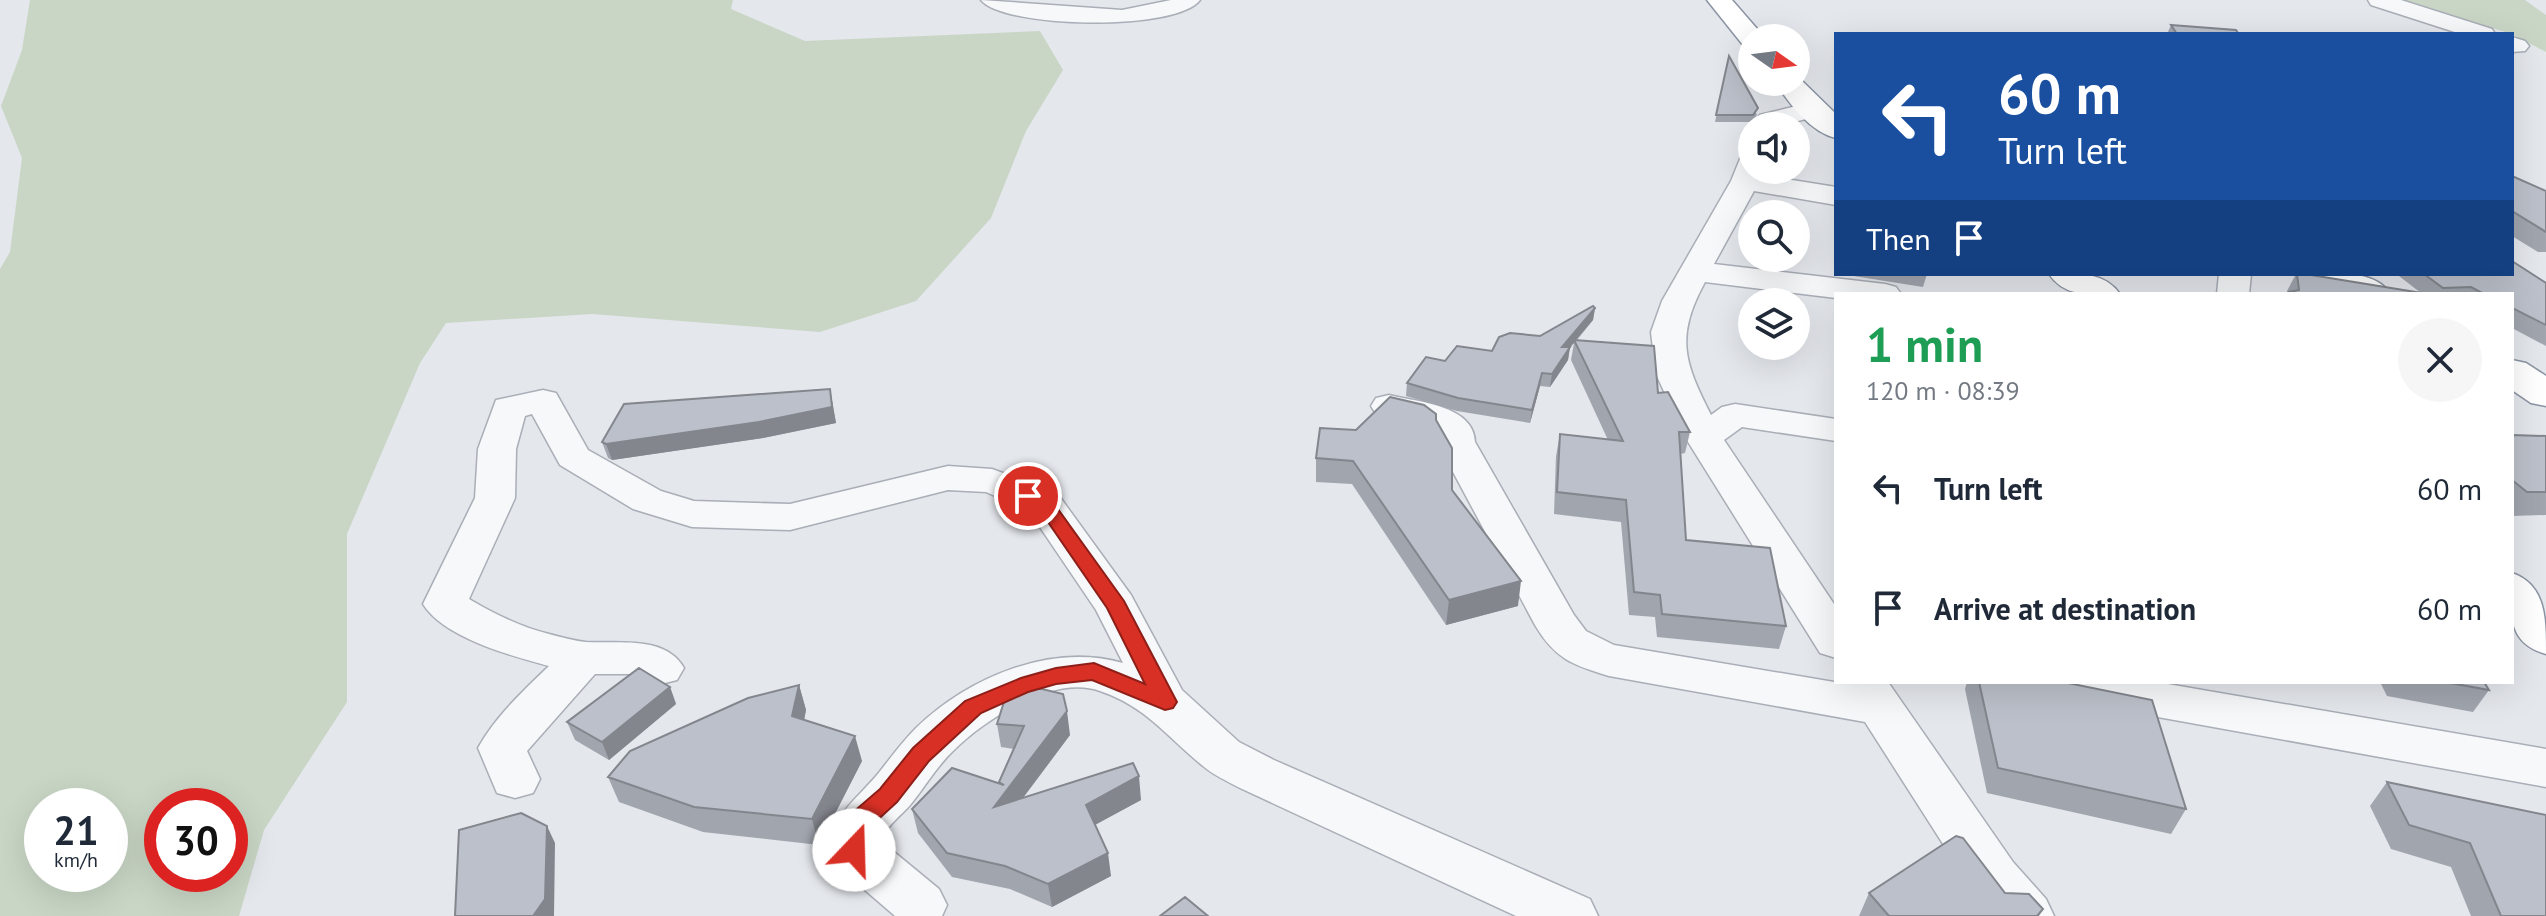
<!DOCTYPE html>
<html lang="en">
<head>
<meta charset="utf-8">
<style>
  :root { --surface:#fff; --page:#f6f6f7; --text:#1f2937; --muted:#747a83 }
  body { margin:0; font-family:"PT Sans",sans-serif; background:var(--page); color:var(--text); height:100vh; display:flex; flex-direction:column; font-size:30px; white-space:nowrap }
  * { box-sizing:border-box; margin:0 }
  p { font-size:26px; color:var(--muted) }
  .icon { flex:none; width:44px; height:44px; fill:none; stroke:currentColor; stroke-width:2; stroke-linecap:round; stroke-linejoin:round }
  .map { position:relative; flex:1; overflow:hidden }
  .details { position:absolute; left:1834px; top:292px; width:680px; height:392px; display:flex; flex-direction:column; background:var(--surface); border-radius:0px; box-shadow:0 8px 32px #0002 }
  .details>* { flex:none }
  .hud { position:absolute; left:1834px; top:32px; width:680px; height:244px; border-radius:0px; box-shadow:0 8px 32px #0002; background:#1a4fa0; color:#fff; overflow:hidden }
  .needle { width:52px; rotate:104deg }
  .tools { position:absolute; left:1738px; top:24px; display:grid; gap:16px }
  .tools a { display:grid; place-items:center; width:72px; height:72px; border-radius:50%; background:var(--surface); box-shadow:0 8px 32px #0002; font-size:40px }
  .speed { position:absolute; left:24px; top:788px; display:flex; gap:16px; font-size:40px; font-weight:700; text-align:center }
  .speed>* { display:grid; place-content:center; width:104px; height:104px; border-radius:50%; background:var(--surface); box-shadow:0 8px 32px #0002; line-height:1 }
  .speed small { font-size:20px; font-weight:400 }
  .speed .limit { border:12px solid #d22; background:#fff; color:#111 }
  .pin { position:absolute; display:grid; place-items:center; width:68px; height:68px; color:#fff; margin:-34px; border:4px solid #fff; border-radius:50%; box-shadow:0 2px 8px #0007 }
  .me { position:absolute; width:88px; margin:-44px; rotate:21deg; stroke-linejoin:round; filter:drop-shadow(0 0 6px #0008) }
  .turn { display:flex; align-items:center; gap:28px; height:168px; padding:0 32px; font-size:36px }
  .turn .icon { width:104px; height:104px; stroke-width:2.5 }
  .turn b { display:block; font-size:56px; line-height:68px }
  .then { display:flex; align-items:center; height:76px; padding:0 32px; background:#0003; gap:16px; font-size:30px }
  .round { display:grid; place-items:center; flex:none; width:84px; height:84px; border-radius:42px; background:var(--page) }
  .headline { display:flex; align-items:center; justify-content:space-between; height:136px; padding:0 32px }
  h1 { font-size:48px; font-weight:700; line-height:60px; color:#1e9e55 }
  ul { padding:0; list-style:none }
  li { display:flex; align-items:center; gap:24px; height:120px; padding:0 32px }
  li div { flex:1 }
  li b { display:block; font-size:30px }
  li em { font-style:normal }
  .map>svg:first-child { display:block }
  .green { fill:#c9d6c5; fill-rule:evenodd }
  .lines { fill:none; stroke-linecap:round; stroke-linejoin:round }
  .street-casing { stroke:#a9aeb7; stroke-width:3 }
  .highway-casing { stroke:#8b94a3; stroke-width:3 }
  .street { fill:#f7f8fa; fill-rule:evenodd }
  .highway { fill:#fff; fill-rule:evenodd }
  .wall { fill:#a1a5ae }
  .shaded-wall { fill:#83868d }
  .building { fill:#bbc0ca; stroke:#83868d; stroke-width:2 }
  .route { fill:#d93025; stroke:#8d1f18; stroke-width:2 }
</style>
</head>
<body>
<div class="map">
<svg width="2546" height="916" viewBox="0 0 2546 916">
  <rect width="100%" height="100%" fill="#e4e7ec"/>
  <path class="green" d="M30 0H733L731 9 805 41 1040 31 1063 70 1026 131 991 218 916 301 820 332 592 314 446 323 420 363 347 534V702L264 830 239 916H0V269L10 252 22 158 1 106 22 50ZM42 806H110V874H42ZM162 806H230V874H162Z
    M2402 0H2525L2546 15V52L2512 34Z"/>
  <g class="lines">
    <g class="street-casing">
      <path id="street" d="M981 0 1122 10 1171 0H1200C1176 32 1003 28 981 0Z
        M2368 0H2401L2492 29 2495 34H2461L2371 5Z
        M2512 37 2525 41 2529 46 2525 51 2512 52Z
        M1813 102 1822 105 1826 110 1822 115 1778 126H1752L1760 115Z
        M1752 152V170H1763L1761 175 1836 187V205L1754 191 1714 264 1885 284 1896 287 1901 294H1836V298L1705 282C1675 337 1684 362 1711 415L1722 407 1735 404 1836 419V441L1742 427 1724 440 1836 607V658L1820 653 1685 437 1656 374 1651 332 1662 301 1731 181 1742 154Z
        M2219 274H2251L2249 294H2217Z
        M543 390 556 393 588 450 661 491 694 501 790 504 948 466 992 469 1057 493 1131 595 1182 690 1239 742 1274 760 1590 899 1598 916H1516L1240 788C1227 781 1213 775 1203 766 1166 736 1147 707 1100 691 1053 674 984 720 953 751 936 767 925 787 911 804 900 817 885 826 882 842L939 889 947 905 942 916H895L836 865 828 850C838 809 852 804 877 775 890 759 901 743 916 728 968 678 1051 642 1123 663L1096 610 1029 511 986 492 948 490 790 530 692 527 633 509 560 465 532 414 525 416 516 449 515 498 469 599C494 614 521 627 549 634 561 637 574 641 586 642 619 644 665 635 684 668L677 680 661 684 632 674H595L527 751 540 779 533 793 515 798 497 793 478 748C495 717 523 691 549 666 512 656 444 638 423 604L475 498 478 449 496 400Z
        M1389 395C1417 402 1474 405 1475 442L1574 615 1586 631 1614 645 1846 684 1888 682 2013 862 2046 899 2054 916H1994L1975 894 1865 722 1609 676C1573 665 1555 659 1535 625L1437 442V435L1423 425 1376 414 1371 406 1376 398Z
        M2035 682H2156L2546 749V787L2058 699 2042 694Z"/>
    </g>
    <g class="highway-casing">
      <path id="highway" d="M1707 0H1732L1765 38H1752V47L1743 45Z
        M1796 75 1836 114V138C1810 132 1789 103 1775 82H1796Z
        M2049 274C2075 274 2103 270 2120 294 2093 294 2066 299 2049 274Z
        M2309 274C2336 274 2373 269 2391 294 2363 294 2326 299 2309 274Z
        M2512 360 2526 363 2546 376V406L2531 403 2512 390Z
        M2512 573C2546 585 2546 618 2546 654 2504 642 2512 610 2512 573Z"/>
    </g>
    <use href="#street" class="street"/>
    <use href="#highway" class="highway"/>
  </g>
  <path class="wall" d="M2171 25 2238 33 2249 34H2167Z
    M1729 56 1757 115 1751 122H1715Z
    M2512 176 2546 191V252H2538L2512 236Z
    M1841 274H1927L1923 287Z
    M2296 274H2305L2421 293 2399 276 2400 274H2512L2546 283V346L2512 328V294H2288L2287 291Z
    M1595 308 1593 320 1577 340 1658 393 1690 432 1685 453 1680 454 1686 540 1786 626 1779 649 1657 637 1655 617 1629 615 1621 522 1554 514 1556 456 1560 434 1608 440 1571 360 1574 343 1570 347 1568 360 1550 387 1540 386 1530 423 1457 411 1406 396 1407 383 1445 361 1492 351 1540 336Z
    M830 389 836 423 763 438 612 460 608 458 602 442Z
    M1436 420 1452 490 1518 606 1446 625 1352 484 1316 482V458L1356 430Z
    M2512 435 2546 436V515L2512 516Z
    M1967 682H2063L2186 809 2171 834 1987 793 1965 689Z
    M2380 682H2484L2489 690 2473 712 2387 696Z
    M799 685 806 710 804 720 862 761 819 845 703 832 619 802 608 777Z
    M670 687 676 704 609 760 575 740 567 722Z
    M1008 689 1070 735 1023 798 1141 800 1095 825 1111 876 1052 907 1010 889 952 877 918 833 912 809 999 783 1014 749 1001 747 997 724Z
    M2387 782 2546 815V916H2471L2451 867 2391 849 2370 806Z
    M1869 893H2005L2043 909 2039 916H1859Z"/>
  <path class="shaded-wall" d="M1595 308 1593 320 1575 341 1574 340V343L1570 347 1568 360 1550 387 1552 374 1562 347Z
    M1542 373 1540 386 1530 423 1532 410Z
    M830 389 836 423 763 438 612 460 606 444Z
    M1521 581 1518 606 1446 625 1449 600Z
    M799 685 806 710 800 741 792 716Z
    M670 687 676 704 609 760 602 742Z
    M1067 711 1070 735 998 831 994 807Z
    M855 736 862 761 819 845 812 819Z
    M1139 776 1141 800 1089 828 1086 805Z
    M547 826 555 843 554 916H533Z
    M1108 853 1111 876 1052 907 1048 884Z"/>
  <path class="building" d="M2171 25 2236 30 2238 33 2249 34H2177Z
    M1729 56 1758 108 1753 115H1716Z
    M2512 176 2546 191V232L2512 211Z
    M2512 261 2546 283V325L2512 308V294H2484L2471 287 2443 288 2424 274H2512Z
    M2297 274H2305L2428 294H2290L2289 292 2299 290Z
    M1593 306 1595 308 1562 347H1570L1552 374 1542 373 1532 410 1458 398 1407 383 1426 357 1445 361 1457 346 1492 351 1499 337 1510 333 1540 336Z
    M1574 340 1654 346 1658 393 1668 392 1690 432H1679L1686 540 1770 548 1786 626 1662 614 1660 595 1634 592 1626 500 1557 492 1560 434 1623 441Z
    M830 389 832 407 759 422 606 444 602 442 624 404Z
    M1390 397 1424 405 1436 414V420L1452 448V490L1521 581 1449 600 1353 461 1316 458 1320 428 1356 430Z
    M2512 435 2546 436V492H2527L2512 480Z
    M639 668 670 687 602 742 567 722Z
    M1979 682H2063L2152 700 2186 809 1998 768Z
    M2445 682H2484L2489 690Z
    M799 685 792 716 855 736 812 819 694 807 608 777 630 751 748 698Z
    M1008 689H1042L1063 694 1067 711 994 807 1133 763 1139 776 1086 805 1108 853 1048 884 1005 866 947 853 912 809 952 768 1004 785 999 782 1024 726 997 724Z
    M2387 782 2546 815V916H2501L2470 843 2409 825Z
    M521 813 547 826 545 899 533 916H455L459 830Z
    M1956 836 1963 838 2005 893 2029 894 2043 909 2037 916H1889L1869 893Z
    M1185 897 1208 916H1160Z"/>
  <path class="route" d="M1028 490 1050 498 1124 601 1177 702 1173 708 1165 710 1092 680 1056 684 1028 692 981 713 929 761 897 802 871 826 863 857 854 860 845 857 842 850 851 814 880 789 913 748 965 701 1021 678 1056 668 1094 663 1145 684 1107 608 1037 506 1019 496Z"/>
</svg>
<div class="tools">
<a><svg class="needle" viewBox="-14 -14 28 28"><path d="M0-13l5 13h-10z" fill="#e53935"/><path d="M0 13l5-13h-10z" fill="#747a83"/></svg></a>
<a><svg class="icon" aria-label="sound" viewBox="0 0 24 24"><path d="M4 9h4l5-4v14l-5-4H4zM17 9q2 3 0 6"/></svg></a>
<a><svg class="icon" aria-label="search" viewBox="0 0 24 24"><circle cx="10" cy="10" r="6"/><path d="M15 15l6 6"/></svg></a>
<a><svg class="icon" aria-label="layers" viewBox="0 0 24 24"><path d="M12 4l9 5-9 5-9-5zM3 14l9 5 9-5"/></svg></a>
</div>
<div class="speed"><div>21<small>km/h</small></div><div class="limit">30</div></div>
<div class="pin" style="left:1028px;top:496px;background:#d93025"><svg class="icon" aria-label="arrive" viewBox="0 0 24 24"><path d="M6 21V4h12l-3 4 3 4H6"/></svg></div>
<svg class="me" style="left:854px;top:850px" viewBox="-20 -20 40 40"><circle r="19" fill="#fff"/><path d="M0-13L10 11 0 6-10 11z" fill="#d93025"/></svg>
<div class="hud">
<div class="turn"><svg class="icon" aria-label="left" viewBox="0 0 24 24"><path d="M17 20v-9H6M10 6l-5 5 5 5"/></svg><div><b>60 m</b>Turn left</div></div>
<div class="then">Then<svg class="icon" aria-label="arrive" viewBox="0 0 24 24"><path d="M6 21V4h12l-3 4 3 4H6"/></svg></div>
</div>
<section class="details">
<div class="headline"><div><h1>1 min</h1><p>120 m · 08:39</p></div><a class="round"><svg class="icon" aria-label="close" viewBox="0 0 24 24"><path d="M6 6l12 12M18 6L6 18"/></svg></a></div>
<ul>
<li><svg class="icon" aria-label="left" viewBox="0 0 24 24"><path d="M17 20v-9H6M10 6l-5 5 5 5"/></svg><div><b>Turn left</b></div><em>60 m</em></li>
<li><svg class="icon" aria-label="arrive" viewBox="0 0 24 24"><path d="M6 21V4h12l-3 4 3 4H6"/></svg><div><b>Arrive at destination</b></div><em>60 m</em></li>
</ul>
</section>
</div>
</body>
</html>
